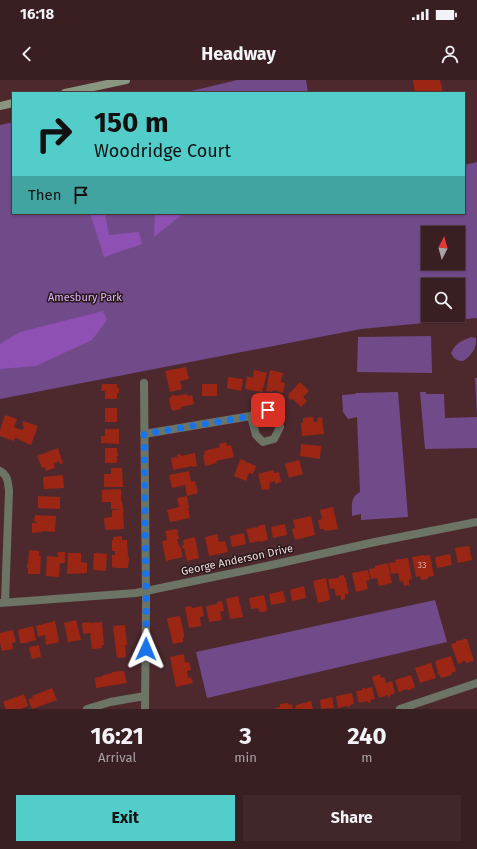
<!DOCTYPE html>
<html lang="en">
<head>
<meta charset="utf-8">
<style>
  :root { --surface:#3a1f22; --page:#41272a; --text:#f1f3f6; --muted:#aba2a5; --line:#543d40; --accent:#53cdc9 }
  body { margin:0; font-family:"Fira Sans",sans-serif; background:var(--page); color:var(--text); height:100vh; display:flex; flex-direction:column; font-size:15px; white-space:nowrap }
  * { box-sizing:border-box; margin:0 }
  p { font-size:13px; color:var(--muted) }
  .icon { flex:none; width:22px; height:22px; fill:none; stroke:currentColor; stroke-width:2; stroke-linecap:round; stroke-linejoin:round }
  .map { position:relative; height:629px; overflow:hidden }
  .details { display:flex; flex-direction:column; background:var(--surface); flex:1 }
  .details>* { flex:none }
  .hud { position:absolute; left:12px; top:12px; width:453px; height:122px; border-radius:0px; box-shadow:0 1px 3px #0004,0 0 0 1px var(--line); background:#53cdc9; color:#111; overflow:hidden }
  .needle { width:26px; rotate:6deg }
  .fabs { position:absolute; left:421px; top:146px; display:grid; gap:8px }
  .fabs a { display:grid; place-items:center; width:44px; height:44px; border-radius:0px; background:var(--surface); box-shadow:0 1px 3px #0004,0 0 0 1px var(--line); font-size:20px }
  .pin { position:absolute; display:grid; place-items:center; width:34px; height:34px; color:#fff; margin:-17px; border-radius:8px; box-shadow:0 2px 6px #0006 }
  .me { position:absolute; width:44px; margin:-22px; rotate:1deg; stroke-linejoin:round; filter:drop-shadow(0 0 3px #0008) }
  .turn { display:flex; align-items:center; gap:14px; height:84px; padding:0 16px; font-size:18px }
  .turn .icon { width:52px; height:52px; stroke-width:2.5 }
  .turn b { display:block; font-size:28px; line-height:34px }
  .then { display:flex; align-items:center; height:38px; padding:0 16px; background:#0003; gap:8px; font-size:15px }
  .eta { display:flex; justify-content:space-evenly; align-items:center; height:68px; text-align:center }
  .eta b { font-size:24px; font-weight:700; line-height:28px }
  .button { display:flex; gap:8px; margin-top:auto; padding:8px 16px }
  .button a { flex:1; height:46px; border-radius:0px; background:var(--accent); color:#111; font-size:16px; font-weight:700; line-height:46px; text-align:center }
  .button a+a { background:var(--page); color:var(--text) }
  .status { display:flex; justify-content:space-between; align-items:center; height:28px; padding:0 20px; background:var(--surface); direction:ltr }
  .status svg { height:11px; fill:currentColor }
  header { display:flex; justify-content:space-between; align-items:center; height:52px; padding:0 16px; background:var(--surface); font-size:18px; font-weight:700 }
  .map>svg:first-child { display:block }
  .green { fill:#714a89; fill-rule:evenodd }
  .forest { fill:#8e50b2 }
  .building { fill:#9c2614 }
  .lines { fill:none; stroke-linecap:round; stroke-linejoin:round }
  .minor { stroke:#6c7466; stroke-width:8 }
  .secondary { stroke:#8a9780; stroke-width:8 }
  .route { stroke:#1a73e8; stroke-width:7; stroke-dasharray:0 12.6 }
  .labels { text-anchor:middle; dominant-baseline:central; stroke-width:3; stroke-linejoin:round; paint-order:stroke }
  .number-label { font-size:9px; fill:#ddaeab }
  .park-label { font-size:11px; fill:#e0b3fd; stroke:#28181a }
  .street-label { font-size:11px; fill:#f3dbdd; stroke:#28181a }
</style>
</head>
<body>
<div class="status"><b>16:18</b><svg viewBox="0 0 49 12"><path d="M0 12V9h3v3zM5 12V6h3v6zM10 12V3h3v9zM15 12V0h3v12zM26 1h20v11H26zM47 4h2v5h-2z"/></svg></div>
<header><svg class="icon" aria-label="back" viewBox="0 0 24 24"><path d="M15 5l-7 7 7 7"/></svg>Headway<svg class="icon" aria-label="person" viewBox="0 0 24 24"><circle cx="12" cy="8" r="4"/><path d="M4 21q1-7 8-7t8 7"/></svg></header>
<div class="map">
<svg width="477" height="629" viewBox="0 0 477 629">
  <rect width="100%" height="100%" fill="#4d292e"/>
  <path class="green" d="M237 0H306L308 13H183Z
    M13 42V133H464V85L477 82V238L361 249 0 319V45ZM428 153H458V183H428ZM428 205H458V235H428Z
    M431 256 432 293 357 292 358 257Z
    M471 257 476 258C477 268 471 276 463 281 457 281 454 279 451 273 456 263 461 261 471 257Z
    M475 298H477V368L425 369 420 312H426V314H444L445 338 477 337Z
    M398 312 408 437 361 440V434L352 436C352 426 350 417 360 412L357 337 348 339 343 332 342 315 355 314 356 313Z
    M435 520 447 562 207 618 196 572Z"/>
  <path class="forest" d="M90 133H105L109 155 139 152 142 164 104 177Z
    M155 133H184L154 157Z
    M103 231 107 240 92 260 36 286 0 289V264L20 252Z"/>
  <path class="building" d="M413 0H440L443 13H415Z
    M186 287 189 299 180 301 182 309 170 312 165 291Z
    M254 290 267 293 262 312 245 309 247 296 253 298Z
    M270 290 283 293 281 302 285 303 283 313 273 310 272 312 266 311Z
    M228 297 243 299 241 311 227 308Z
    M300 302 309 311 303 317 307 321 301 327 293 319 291 320 288 317 289 316 288 315Z
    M102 304H117V308H119V313H117V319H105V311H101Z
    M202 304H217V316H202Z
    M187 314 188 316 192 315 194 324 181 327V329L173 331 172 329H171L169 318 172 317V315H175V316Z
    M105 328H117V342H105Z
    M5 335 17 339 14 347 19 349 23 350 24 346 22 345 23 341 38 346 31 365 19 360 20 359 15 358 14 361 0 356V350Z
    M313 337 314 342H317V338L322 337 324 354 302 356 301 343H303V338Z
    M105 349H119V364L101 363V356H105Z
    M226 362 227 366 231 365 234 377 216 381 217 383 205 386 203 375H205L204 371 220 367 219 364Z
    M301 364 321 366 320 379 300 376Z
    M58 368 63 383 60 384 59 381 54 384 55 388 46 391 45 387 42 388 37 376Z
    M105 368H117V373H118V376H117V383H105Z
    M195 373 197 386 192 387V386L173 390 171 378 177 377V375L181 374V376Z
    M241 379 246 381V382L256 386 253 394 249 393 246 401 234 396 240 380Z
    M299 380 303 394 289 398 285 384Z
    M111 388H122L123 407H104V394H111Z
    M273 390 274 393 279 392 281 402 275 404V401L269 403 270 408H269L270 409 262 410 258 394Z
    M189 391 191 402 195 401 198 413 187 416 185 405 172 408 169 395Z
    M63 395 64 408 44 409 43 397Z
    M121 409V421H122L123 429H111V422H102V410Z
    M38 416 60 417V429L38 428Z
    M187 416 189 428H188L190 438 170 442 167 430 179 427 177 418Z
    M333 427 338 449 325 451 324 449H320L318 440 322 439 320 430Z
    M123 429 124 449 105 450 104 438 112 437V430Z
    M35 435 56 436 55 452 42 451V452L32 453V443H37V442L34 441Z
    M311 436 315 455 295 460 292 449 295 448 293 440Z
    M265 444 268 460H265V461L260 462 259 461 250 463 246 449 258 447V446Z
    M285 444 287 455 273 458 271 447Z
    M177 449 179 459H177L179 466H180L183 477 166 481 162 461 167 460 165 451Z
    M244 453 246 464 232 467 230 456Z
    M217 454 219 462 225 461 228 472 209 476 205 457Z
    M122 456V460H127L128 477H129L128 488H115V487L112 488V475H115V471H112V460H113V457Z
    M195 457 199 478 187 481 184 468 183 469 182 465H184L183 460Z
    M469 466 472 480 458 483 455 468Z
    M29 470 39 471V476H41L40 494H28V488H27V484H28Z
    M58 472H65V483H60L59 497 46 496 47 476 58 477Z
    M68 473H81V482L87 483V493L67 494Z
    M94 473 107 474 106 491 93 490Z
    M450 474 452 485 437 488 435 477Z
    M424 475 425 476 430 475 434 496 428 497V499L421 500 420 496 416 497 412 477Z
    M408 478 412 499 409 500V505L404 506 403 501 400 502 398 493 391 494 389 483 396 482 395 480Z
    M388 483 392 503 379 506 377 498 371 499 369 489 375 488V486Z
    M368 490 370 500 366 501 368 509 356 512 352 493Z
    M344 495V497H345L349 514H345V519L341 520 340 515 336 516 334 508 330 509 328 499 339 498V496Z
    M326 498 330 520 318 523 313 501Z
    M304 506 306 518 292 521 290 510Z
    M283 511 286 522 271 525 269 514Z
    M264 515 267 529 266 531 264 532H260L259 531 258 528 251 529 249 518Z
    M238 516 243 537 230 539 226 519Z
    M222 521 224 531 220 532 222 540 209 542 206 526 217 524V522Z
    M191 526 192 528 202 526 204 536 200 537 201 546 189 548 185 527Z
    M180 536 184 554V558H183V562L173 564 167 539 168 538Z
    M76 540 81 560 68 562 64 543Z
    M55 541 59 562 46 565 45 555 38 557 36 546Z
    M90 542V543L102 542 104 565H102V568L92 569 90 553 83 554 82 543Z
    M125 545 127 565H125L126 577 117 578 113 546Z
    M33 546 36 560 28 562V563H20L18 550Z
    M13 550 16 562 12 563 13 569 2 571 0 563V553Z
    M464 559H467L474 581 466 583 465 581H463L462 583 458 584 451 564 456 563V561L459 560 460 561Z
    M39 565 41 577 32 579 29 567Z
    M184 574 185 583 189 582 191 590 187 591 188 598 191 597 193 603 176 607 170 577Z
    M451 576 456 591 451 593 452 595 441 598 439 594H438L437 592H438L435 581Z
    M431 583 436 598 420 603 415 588Z
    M124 591 127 603 96 608 95 598 103 596V595L112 593V592Z
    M380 594 381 598 384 597 386 603 392 601 395 613 390 615 391 616 388 617V615L379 618 372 597Z
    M411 595 415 607 411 609V610H408L407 609 403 610V611L399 612 395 600Z
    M372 607 375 619 370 620 371 622 368 623V621L359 623 356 611 363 610 362 608H365V609Z
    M52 608 57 620 32 629 28 619 33 618 32 616Z
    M352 613 354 624 350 625V627H347V626L338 628 336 616Z
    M24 614 28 626 21 629H6L3 622Z
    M332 617 334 628 321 629 320 620Z
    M311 621 313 629H295L296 625Z
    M288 623 289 625 292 624 293 629H276L275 628 280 627V624Z"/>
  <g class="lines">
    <path class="minor" d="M144 303 146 522 145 629
      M144 354 251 336 256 355 263 362 274 359 280 347 275 332C264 328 261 329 251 336
      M0 391C8 395 8 403 9 411L5 522
      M0 523 136 513 267 486 375 462 477 442
      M87 629 110 622 145 616
      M400 629 477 603"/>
    <path class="secondary" d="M65 13 126 0
      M0 26 13 23"/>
  </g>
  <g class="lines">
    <path class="route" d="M146 569V522L144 354 252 336 260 330H268"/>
  </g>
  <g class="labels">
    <g class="number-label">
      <text x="422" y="485">33</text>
    </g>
    <g class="park-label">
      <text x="85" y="217">Amesbury Park</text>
    </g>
    <g class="street-label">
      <text transform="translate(237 480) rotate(-12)">George Anderson Drive</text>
    </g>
  </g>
</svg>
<div class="fabs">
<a><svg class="needle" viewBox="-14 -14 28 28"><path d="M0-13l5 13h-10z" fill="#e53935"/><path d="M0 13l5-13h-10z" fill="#aba2a5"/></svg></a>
<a><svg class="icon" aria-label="search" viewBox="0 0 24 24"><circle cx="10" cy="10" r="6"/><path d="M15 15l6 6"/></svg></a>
</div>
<div class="pin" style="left:268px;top:330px;background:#d93025"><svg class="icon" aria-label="arrive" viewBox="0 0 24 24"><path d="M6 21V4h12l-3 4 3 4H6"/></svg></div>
<svg class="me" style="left:146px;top:569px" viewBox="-20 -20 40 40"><path d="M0-17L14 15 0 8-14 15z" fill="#1a73e8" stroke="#fff" stroke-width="4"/></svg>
<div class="hud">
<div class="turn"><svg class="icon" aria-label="right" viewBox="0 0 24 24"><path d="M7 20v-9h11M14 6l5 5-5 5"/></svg><div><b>150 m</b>Woodridge Court</div></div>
<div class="then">Then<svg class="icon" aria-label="arrive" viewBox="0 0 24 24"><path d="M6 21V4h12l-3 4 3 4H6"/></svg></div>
</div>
</div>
<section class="details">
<div class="eta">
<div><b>16:21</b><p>Arrival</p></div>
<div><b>3</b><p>min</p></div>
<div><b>240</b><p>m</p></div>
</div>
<div class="button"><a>Exit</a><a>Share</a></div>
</section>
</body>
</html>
